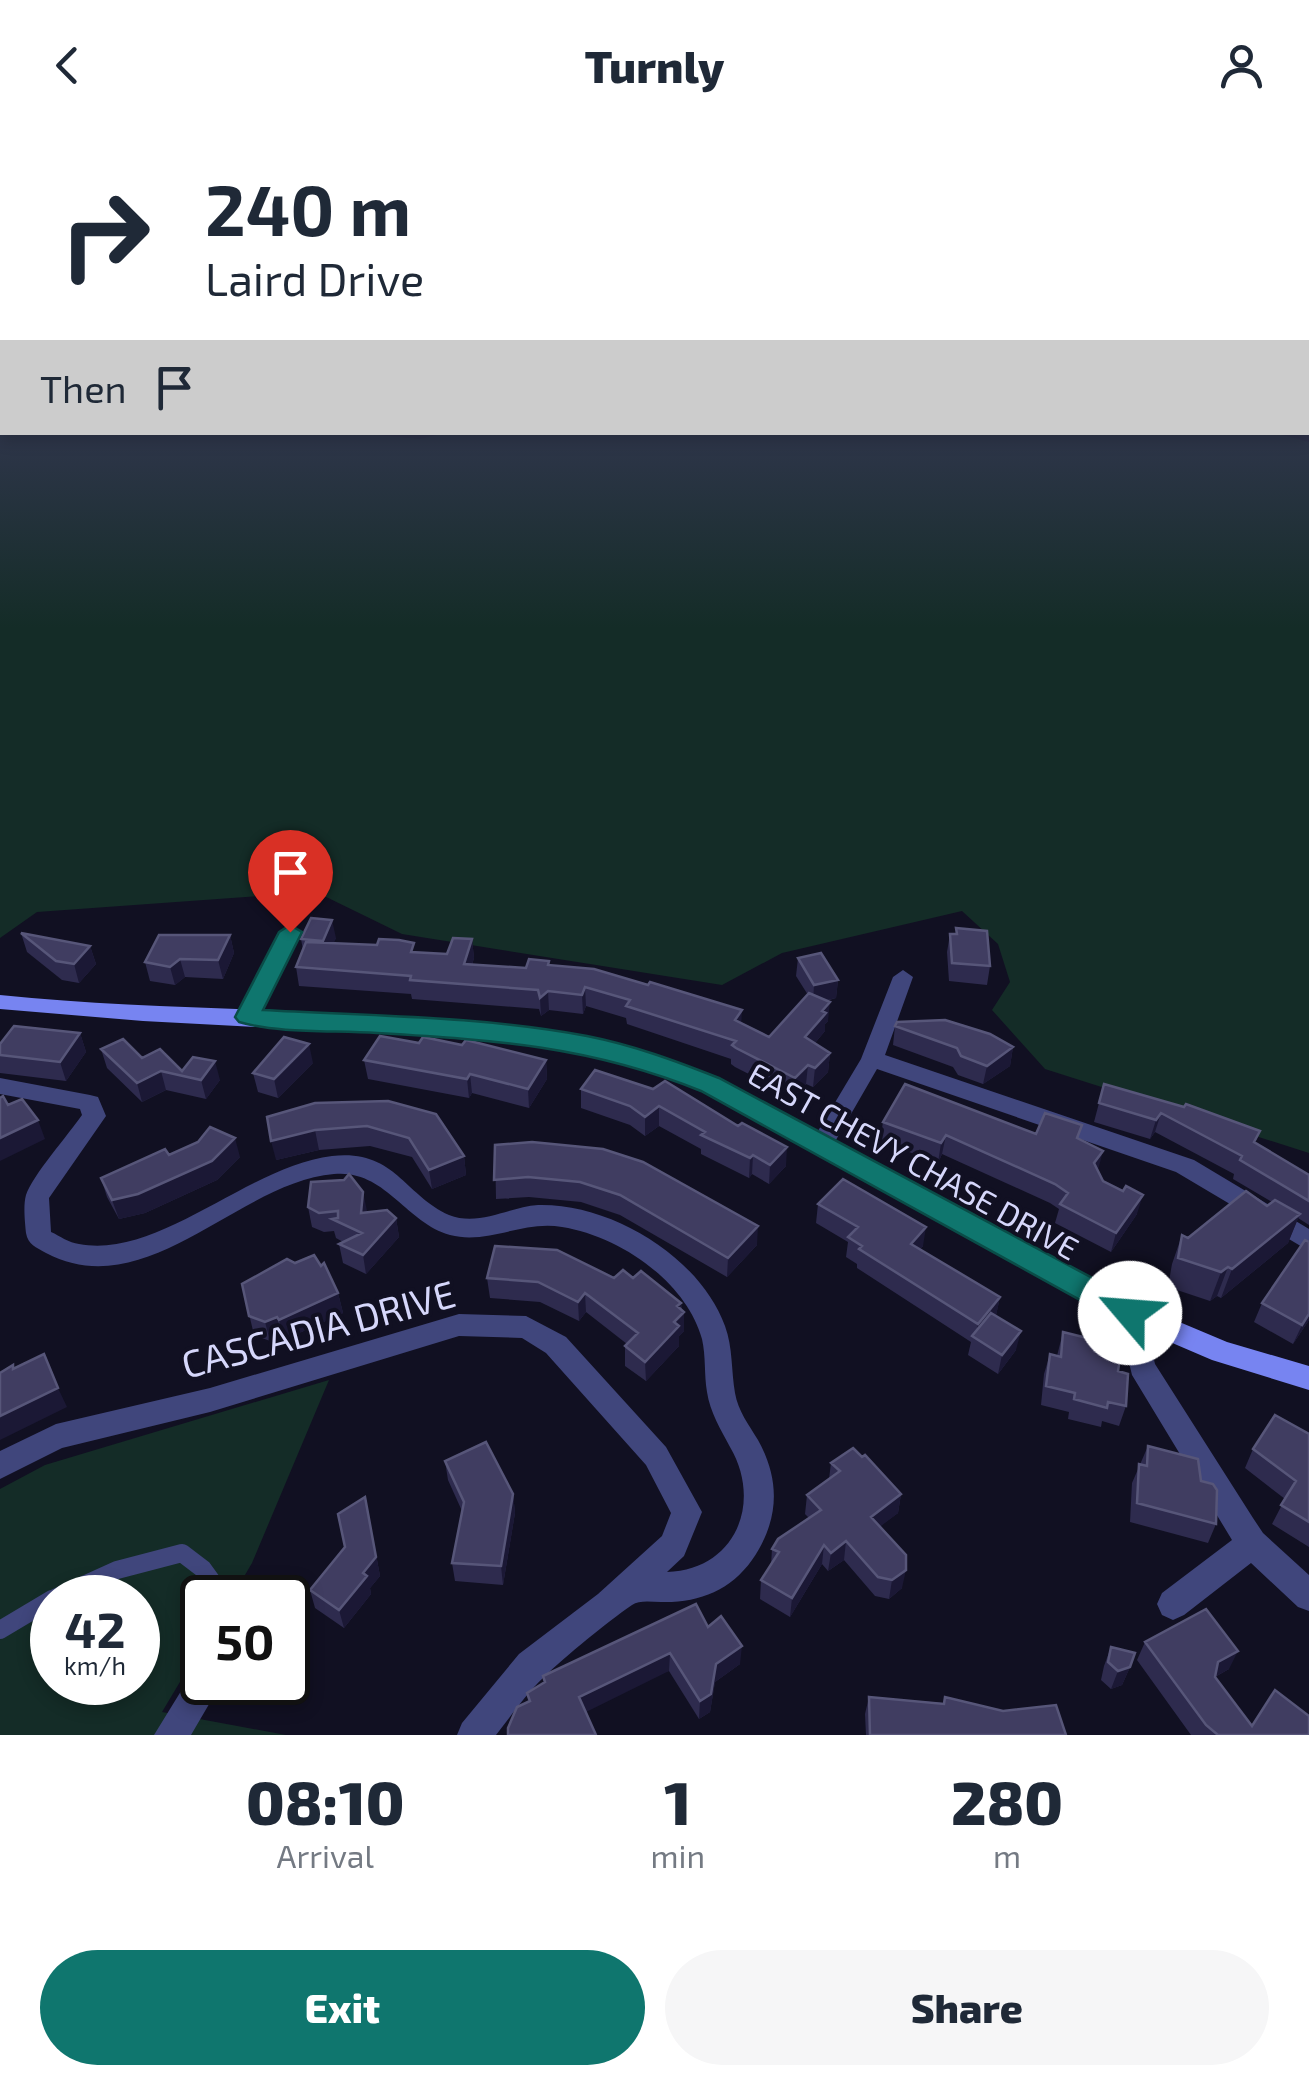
<!DOCTYPE html>
<html lang="en">
<head>
<meta charset="utf-8">
<style>
  :root { --surface:#fff; --page:#f6f6f7; --text:#1f2937; --muted:#747a83; --accent:#0f766e }
  body { margin:0; font-family:"Exo 2",sans-serif; background:var(--page); color:var(--text); height:100vh; display:flex; flex-direction:column; font-size:38px; white-space:nowrap }
  * { box-sizing:border-box; margin:0 }
  p { font-size:32px; color:var(--muted) }
  .icon { flex:none; width:55px; height:55px; fill:none; stroke:currentColor; stroke-width:2; stroke-linecap:round; stroke-linejoin:round }
  .map { position:relative; height:1605px; overflow:hidden }
  .sheet { display:flex; flex-direction:column; background:var(--surface); flex:1 }
  .sheet>* { flex:none }
  .banner { position:absolute; left:0px; top:0px; width:1310px; height:305px; box-shadow:0 5px 15px #0003; background:#fff; color:var(--text); overflow:hidden }
  .speed { position:absolute; left:30px; top:1445px; display:flex; gap:20px; font-size:50px; font-weight:700; text-align:center }
  .speed>* { display:grid; place-content:center; width:130px; height:130px; border-radius:50%; background:var(--surface); box-shadow:0 5px 15px #0003; line-height:1 }
  .speed small { font-size:25px; font-weight:400 }
  .speed .limit { border:5px solid #111; border-radius:15px; background:#fff; color:#111 }
  .pin { position:absolute; display:grid; place-items:center; width:85px; height:85px; color:#fff; margin:-102px -42px; border-radius:50% 50% 50% 0; rotate:-45deg; box-shadow:0 0 10px #0007 }
  .pin .icon { rotate:45deg }
  .me { position:absolute; width:110px; margin:-55px; rotate:297deg; stroke-linejoin:round; filter:drop-shadow(0 0 8px #0008) }
  .turn { display:flex; align-items:center; gap:35px; height:210px; padding:0 40px; font-size:45px }
  .turn .icon { width:130px; height:130px; stroke-width:2.5 }
  .turn b { display:block; font-size:70px; line-height:85px }
  .then { display:flex; align-items:center; height:95px; padding:0 40px; background:#0003; gap:20px; font-size:38px }
  .eta { display:flex; justify-content:space-evenly; align-items:center; height:170px; text-align:center }
  .eta b { font-size:60px; font-weight:800; line-height:70px }
  .button { display:flex; gap:20px; margin-top:auto; padding:20px 40px }
  .button a { flex:1; height:115px; border-radius:60px; background:var(--accent); color:#fff; font-size:40px; font-weight:800; line-height:115px; text-align:center }
  .button a+a { background:var(--page); color:var(--text) }
  header { display:flex; justify-content:space-between; align-items:center; height:130px; padding:0 40px; background:var(--surface); font-size:45px; font-weight:800 }
  .map>svg:first-child { display:block }
  .green { fill:#142c27; fill-rule:evenodd }
  .lines { fill:none; stroke-linecap:round; stroke-linejoin:round }
  .lane { stroke:#40467c; stroke-width:18 }
  .street { fill:#40467c; fill-rule:evenodd }
  .secondary { fill:#7784f1; fill-rule:evenodd }
  .wall { fill:#2e2b4e }
  .shaded-wall { fill:#1b1835 }
  .building { fill:#403d61; stroke:#575679; stroke-width:2.5 }
  .route { fill:#0f766e; stroke:#0a4d48; stroke-width:2.5 }
  .labels { text-anchor:middle; dominant-baseline:central; stroke-width:8; stroke-linejoin:round; paint-order:stroke }
  .street-label { font-size:32px; fill:#d6d7fb; stroke:#111022 }
  .near-street-label { font-size:38px; fill:#d6d7fb; stroke:#111022 }
</style>
</head>
<body>
<header><svg class="icon" aria-label="back" viewBox="0 0 24 24"><path d="M15 5l-7 7 7 7"/></svg>Turnly<svg class="icon" aria-label="person" viewBox="0 0 24 24"><circle cx="12" cy="8" r="4"/><path d="M4 21q1-7 8-7t8 7"/></svg></header>
<div class="map">
<svg width="1309" height="1605" viewBox="0 0 1309 1605">
  <rect width="100%" height="100%" fill="#111022"/>
  <path class="green" d="M0 273 2 302H344L420 309 449 302H1271L1309 312V1023L1045 939 992 880 1010 852 998 814 962 781 782 823 722 855 402 804 316 762 37 782 0 808Z
    M329 1250 252 1433 232 1467 202 1468V1515L162 1582 286 1605H0V1359L45 1335ZM52 1468H138V1552H52Z"/>
  <g class="lines">
    <path class="lane" d="M55 1468 117 1440 182 1423 203 1439 224 1468
      M0 1500 52 1469"/>
    <path class="street" d="M291 796 301 802 258 887 247 894 239 892 236 887 281 802Z
      M903 840 913 847 885 925 1194 1030 1309 1099V1121L1176 1042 877 939 829 1022 821 1025 813 1022 809 1016 861 929 893 847Z
      M0 948 90 965 98 967 106 986 49 1068 51 1102C60 1106 69 1113 79 1114 160 1129 248 1036 332 1026 395 1019 404 1065 449 1085 479 1097 509 1077 538 1075 611 1073 700 1127 725 1196 733 1218 731 1240 735 1263 738 1281 749 1295 758 1310 781 1351 779 1391 752 1430 730 1461 698 1473 661 1472 651 1472 639 1470 632 1475 606 1493 567 1525 544 1547 526 1564 511 1586 496 1605H457L462 1593 519 1524 598 1464 662 1406 671 1383 646 1335 546 1223 522 1208 459 1206 210 1282 62 1318 0 1349V1321L56 1294 210 1258 459 1184 526 1186 566 1207 666 1317 702 1382 684 1426 667 1442C735 1440 763 1373 730 1317 721 1300 710 1282 707 1262 704 1244 706 1227 702 1209 686 1151 619 1106 562 1097 523 1090 488 1115 450 1105 405 1092 385 1039 334 1044 238 1052 147 1176 46 1123 36 1117 28 1115 26 1103 25 1093 23 1075 26 1065 32 1046 69 1004 82 985L80 979 0 964Z
      M1130 1172 1139 1175 1143 1183 1155 1234 1253 1388 1263 1403 1309 1445V1481L1298 1477 1251 1433 1184 1485 1173 1490 1162 1485 1157 1474 1162 1463 1232 1410 1132 1245 1117 1183 1121 1175Z
      M202 1537V1552H222L191 1605H154L194 1540Z"/>
    <path class="secondary" d="M0 865C239 890 489 865 718 949L1139 1175 1227 1212 1309 1236V1260L1212 1230 1121 1191 702 961 625 934 548 918 467 908 143 891 0 879Z"/>
  </g>
  <path class="wall" d="M956 798 990 836 987 855 949 851 947 822 950 804H956Z
    M21 803 90 816 96 834 79 853 62 850 27 822Z
    M230 805 234 823 223 849 185 847 175 855 150 851 145 832Z
    M336 808 333 813 416 822 447 824 472 809 474 828 472 835 526 838 549 831V835L741 894 769 907 808 865 796 846 798 828 838 850 836 868 826 871 828 891 825 894V901L815 913 830 923 828 942 813 957 806 954 794 967 735 937 731 934V929L627 894 626 888 586 876 583 884 549 880 541 886 539 879 412 869 411 864 299 856 296 837 303 820 301 809Z
    M895 896 1013 917 1010 936 983 954 958 945 953 937 893 915Z
    M80 903 86 922 66 951 0 943V914Z
    M419 913 546 930 547 949 529 978 472 963 469 968 368 949 364 930Z
    M101 919 142 928 220 950 206 969 166 960 142 972 107 938Z
    M313 933 278 968 258 962 253 943Z
    M595 940 786 1036 769 1054 752 1044 749 1048 701 1024V1019L659 996 645 1006 630 995 581 978V959Z
    M1104 954 1260 1001 1255 1013 1309 1045V1095L1298 1088 1288 1113 1221 1168 1217 1166 1210 1171 1168 1157 1172 1134 1182 1105 1188 1108 1267 1076 1272 1072 1233 1049 1234 1044 1155 1002 1150 1009 1094 992Z
    M315 973 464 1026 466 1045 432 1059 412 1027 370 1016 319 1020 276 1030Z
    M883 992 1036 1004 1078 1009 1103 1051 1137 1084 1111 1122 1055 1093 1059 1079 1050 1073 942 1024 938 1033 880 1011Z
    M495 1015 757 1115 727 1147 620 1085 581 1072 529 1067 496 1069Z
    M169 1025 240 1027 217 1050 145 1083 119 1089 107 1067 101 1048Z
    M818 1074 923 1116 920 1119 1000 1167 996 1185 1016 1220 998 1244 968 1225 971 1212 857 1138V1134L846 1127 848 1112 816 1093Z
    M308 1077 367 1083 396 1088 399 1107 366 1144 343 1133 339 1114 343 1112 336 1108 334 1101 324 1102 312 1097Z
    M1309 1112V1190L1293 1214 1254 1192 1262 1173Z
    M487 1148H633L681 1173 684 1201 679 1206V1216L646 1251 625 1236V1216L627 1214 586 1182 579 1191 540 1172 490 1168Z
    M242 1154 338 1163 343 1183 284 1210 282 1206 270 1211 254 1205Z
    M1063 1202 1094 1221 1118 1241 1126 1276 1119 1296 1102 1291 1101 1297 1068 1289 1069 1282 1041 1275 1044 1244 1050 1224 1057 1226Z
    M1309 1304V1417L1272 1394 1285 1369 1245 1338 1253 1319Z
    M1148 1316 1201 1351 1216 1394 1208 1413 1130 1392 1132 1353Z
    M445 1331 513 1364 515 1383 503 1455 455 1451 452 1433 462 1381 448 1350Z
    M831 1333 901 1364 898 1383 880 1396 902 1458 889 1469 875 1466 844 1430 828 1441 822 1434 790 1487 760 1469 761 1450 771 1435 772 1419 809 1388 805 1384 807 1365 829 1349Z
    M369 1386 380 1446 370 1458 371 1464 344 1498 315 1478 310 1460Z
    M708 1497 740 1534 715 1552 710 1582 699 1589 669 1541 528 1571 527 1563 544 1553 543 1546Z
    M1145 1512 1229 1539 1215 1547 1252 1596 1309 1605H1191L1137 1530Z
    M1111 1517 1130 1537 1122 1555 1111 1559 1101 1550 1104 1536Z
    M869 1567 943 1573 945 1567 1066 1605H866L865 1584Z"/>
  <path class="shaded-wall" d="M332 790 336 808 327 829 323 811Z
    M230 805 234 823 223 849 218 830Z
    M472 809 474 828 466 853 464 834Z
    M90 816 96 834 79 853 74 834Z
    M180 829 185 847 175 855 170 837Z
    M838 850 836 868 813 873 814 855Z
    M585 857 586 876 583 884 582 865Z
    M548 861 549 880 541 886 540 868Z
    M830 872 828 891 825 894V901L804 926 805 907 822 881Z
    M742 880 741 899 735 890Z
    M80 903 86 922 66 951 60 932Z
    M309 914 313 933 278 968 274 949Z
    M1013 917 1010 936 983 954 987 936Z
    M830 923 828 942 813 957 815 938Z
    M546 930 547 949 529 978 528 959Z
    M215 931 220 950 206 969 201 950Z
    M808 935 806 954 794 967 795 948Z
    M161 941 166 960 142 972 137 953Z
    M470 944 472 963 469 968 467 949Z
    M659 976V996L645 1006V987Z
    M1161 983 1155 1002 1150 1009 1156 990Z
    M38 990 45 1009 0 1031V1008Z
    M315 1000 319 1020 276 1030 271 1011Z
    M946 1005 942 1024 938 1033 941 1013Z
    M235 1008 240 1027 217 1050 145 1083 119 1089 112 1070Z
    M787 1017 786 1036 769 1054 770 1035Z
    M1103 1021 1098 1040 1094 1033Z
    M753 1025 752 1044 749 1048 750 1028Z
    M464 1026 466 1045 432 1059 429 1040Z
    M363 1062 367 1081 365 1103 361 1083Z
    M1143 1065 1137 1084 1111 1122 1116 1103Z
    M1300 1084 1288 1113 1221 1168 1232 1139Z
    M396 1088 399 1107 366 1144 363 1125Z
    M758 1096 757 1115 727 1147 728 1128Z
    M926 1097 923 1116 908 1133 911 1114Z
    M1228 1137 1217 1166 1210 1171 1221 1142Z
    M338 1163 343 1183 284 1210 279 1190Z
    M585 1163 586 1182 579 1191 578 1172Z
    M1000 1167 996 1186 975 1208 978 1194Z
    M681 1173V1185L684 1182V1201L679 1206V1216L646 1251 645 1232 677 1176Z
    M1309 1184V1190L1293 1214 1302 1195Z
    M277 1187 282 1206 270 1211 265 1192Z
    M1021 1201 1016 1220 998 1244 1002 1225Z
    M58 1258 67 1277 0 1310V1286Z
    M513 1364 515 1383 503 1455 501 1436Z
    M901 1364 898 1383 868 1406 871 1387Z
    M365 1367 380 1446 370 1458 371 1464 344 1498 339 1480 363 1443Z
    M846 1411 844 1430 828 1441 831 1423Z
    M824 1415 822 1434 790 1487 792 1468Z
    M906 1440 902 1458 889 1469 892 1450Z
    M742 1516 740 1534 715 1552 710 1582 699 1589 700 1571 716 1534Z
    M1238 1521 1229 1539 1209 1550 1218 1532Z
    M670 1523 669 1541 580 1585 579 1567Z
    M1130 1537 1122 1555 1111 1559 1118 1541Z"/>
  <path class="building" d="M311 788 332 790 323 811 301 809Z
    M956 798 987 801 990 836 952 833 950 804H957Z
    M21 803 90 816 74 834 56 831Z
    M159 805H230L218 830 180 829 170 837 145 832Z
    M453 808 472 809 464 834 526 838 529 829 549 831 548 835 594 839 648 855 650 852 742 880 735 890 769 907 809 863 830 872 822 881 826 883 805 907 830 923 815 938 808 935 795 948 736 918 732 915 736 911 626 876 630 870 585 857 582 865 548 861 540 868 538 860 410 850 411 846 296 837 306 812 377 815 379 809 399 810 414 813 411 822 447 824Z
    M821 823 838 850 814 855 798 828Z
    M945 890 990 904 1013 917 987 936 961 926 957 918 895 896 897 892Z
    M14 896 80 903 60 932 0 925V914Z
    M380 906 419 913 423 907 462 915 466 910 546 930 528 959 470 944 467 949 364 930Z
    M284 907 309 914 274 949 253 943Z
    M123 909 142 928 160 919 182 941 193 927 215 931 201 950 161 941 137 953 101 919Z
    M595 940 653 959 665 951 738 996 742 993 787 1017 770 1035 753 1025 750 1028 701 1005 705 1002 659 976 645 987 630 976 581 959Z
    M905 954 1036 1004 1045 983 1082 995 1077 1008 1103 1021 1094 1033 1103 1051 1123 1061 1126 1056 1143 1065 1116 1103 1060 1074 1068 1063 1055 1054 946 1005 941 1013 883 992Z
    M1104 954 1184 977 1186 974 1260 1001 1254 1012 1309 1045V1071L1240 1030 1242 1026 1161 983 1156 990 1099 973Z
    M3 966 8 975 22 969 38 990 0 1008V968Z
    M388 971 436 984 464 1026 429 1040 409 1008 367 996 315 1000 271 1011 267 987 315 973Z
    M210 997 235 1008 212 1031 138 1064 112 1070 101 1048 165 1019 169 1025 198 1012Z
    M532 1012 603 1019 643 1032 758 1096 728 1128 620 1065 580 1052 528 1047 494 1050 495 1015Z
    M349 1044 363 1062 361 1083 387 1080 396 1088 363 1125 339 1114 362 1103 332 1089 338 1088V1081L319 1083 308 1077 311 1052 344 1050Z
    M843 1049 926 1097 911 1114 1000 1167 978 1194 859 1119 862 1116 848 1107 858 1097 818 1074Z
    M1246 1061 1267 1076 1275 1070 1300 1084 1232 1139 1228 1137 1221 1142 1178 1128 1182 1105 1188 1108Z
    M1305 1110 1309 1112V1184L1302 1195 1262 1173Z
    M495 1116 557 1120 614 1148 623 1140 633 1148 641 1141 681 1173 677 1176 684 1182 674 1192 679 1196 645 1232 625 1216 638 1203 585 1163 578 1172 538 1152 487 1148Z
    M314 1125 321 1136 324 1133 338 1163 279 1190 277 1187 265 1192 249 1186 242 1154 287 1129 295 1133Z
    M991 1183 1021 1201 1002 1225 972 1206Z
    M1063 1202 1095 1210 1094 1221 1120 1228 1118 1241 1128 1244 1126 1276 1108 1272 1107 1278 1074 1269 1075 1263 1046 1256 1050 1224 1061 1227Z
    M44 1224 58 1258 0 1286V1243L13 1235V1239Z
    M1275 1285 1309 1304V1392L1281 1375 1296 1351 1253 1319Z
    M486 1312 513 1364 501 1436 452 1433 464 1372 445 1331Z
    M1148 1316 1198 1329 1201 1351 1213 1354 1217 1360 1216 1394 1137 1373 1139 1334 1147 1336Z
    M853 1318 862 1327 865 1325 901 1364 871 1387 906 1425V1440L892 1450 878 1447 846 1411 831 1423 824 1415 792 1468 761 1450 779 1422 772 1419 778 1409 821 1380 807 1365 840 1341 831 1333Z
    M365 1367 376 1427 363 1443 367 1446 339 1480 310 1460 345 1417 338 1384Z
    M696 1474 708 1497 721 1486 742 1516 716 1534 711 1564 700 1571 670 1523 579 1567 596 1605H508V1598L517 1577 530 1571 527 1563 545 1552 543 1546Z
    M1206 1479 1238 1521 1218 1532 1215 1547 1252 1596 1275 1560 1309 1586V1605H1218L1206 1595 1145 1512Z
    M1111 1517 1135 1523 1130 1537 1118 1541 1108 1532Z
    M869 1567 944 1574 945 1567 1003 1581 1056 1575 1066 1605H870Z"/>
  <linearGradient id="sky" x2="0" y2="1"><stop stop-color="#090913"/><stop offset="0.55" stop-color="#32374f"/><stop offset="1" stop-color="#32374f" stop-opacity="0"/></linearGradient>
  <rect width="1309" height="498" fill="url(#sky)"/>
  <path class="route" d="M290 795 302 802 263 880C370 886 481 886 587 906 633 915 676 931 719 948L1141 1174 1146 1183 1141 1192 1130 1196 1120 1192 701 961C590 916 495 910 377 903 333 900 281 904 239 892L235 887 279 802Z"/>
  <g class="labels">
    <g class="street-label">
      <text transform="translate(914 1030) rotate(29)">EAST CHEVY CHASE DRIVE</text>
    </g>
    <g class="near-street-label">
      <text transform="translate(318 1198) rotate(-15)">CASCADIA DRIVE</text>
    </g>
  </g>
</svg>
<div class="speed"><div>42<small>km/h</small></div><div class="limit">50</div></div>
<div class="pin" style="left:290px;top:802px;background:#d93025"><svg class="icon" aria-label="arrive" viewBox="0 0 24 24"><path d="M6 21V4h12l-3 4 3 4H6"/></svg></div>
<svg class="me" style="left:1130px;top:1183px" viewBox="-20 -20 40 40"><circle r="19" fill="#fff"/><path d="M0-13L10 11 0 6-10 11z" fill="#0f766e"/></svg>
<div class="banner">
<div class="turn"><svg class="icon" aria-label="right" viewBox="0 0 24 24"><path d="M7 20v-9h11M14 6l5 5-5 5"/></svg><div><b>240 m</b>Laird Drive</div></div>
<div class="then">Then<svg class="icon" aria-label="arrive" viewBox="0 0 24 24"><path d="M6 21V4h12l-3 4 3 4H6"/></svg></div>
</div>
</div>
<section class="sheet">
<div class="eta">
<div><b>08:10</b><p>Arrival</p></div>
<div><b>1</b><p>min</p></div>
<div><b>280</b><p>m</p></div>
</div>
<div class="button"><a>Exit</a><a>Share</a></div>
</section>
</body>
</html>
